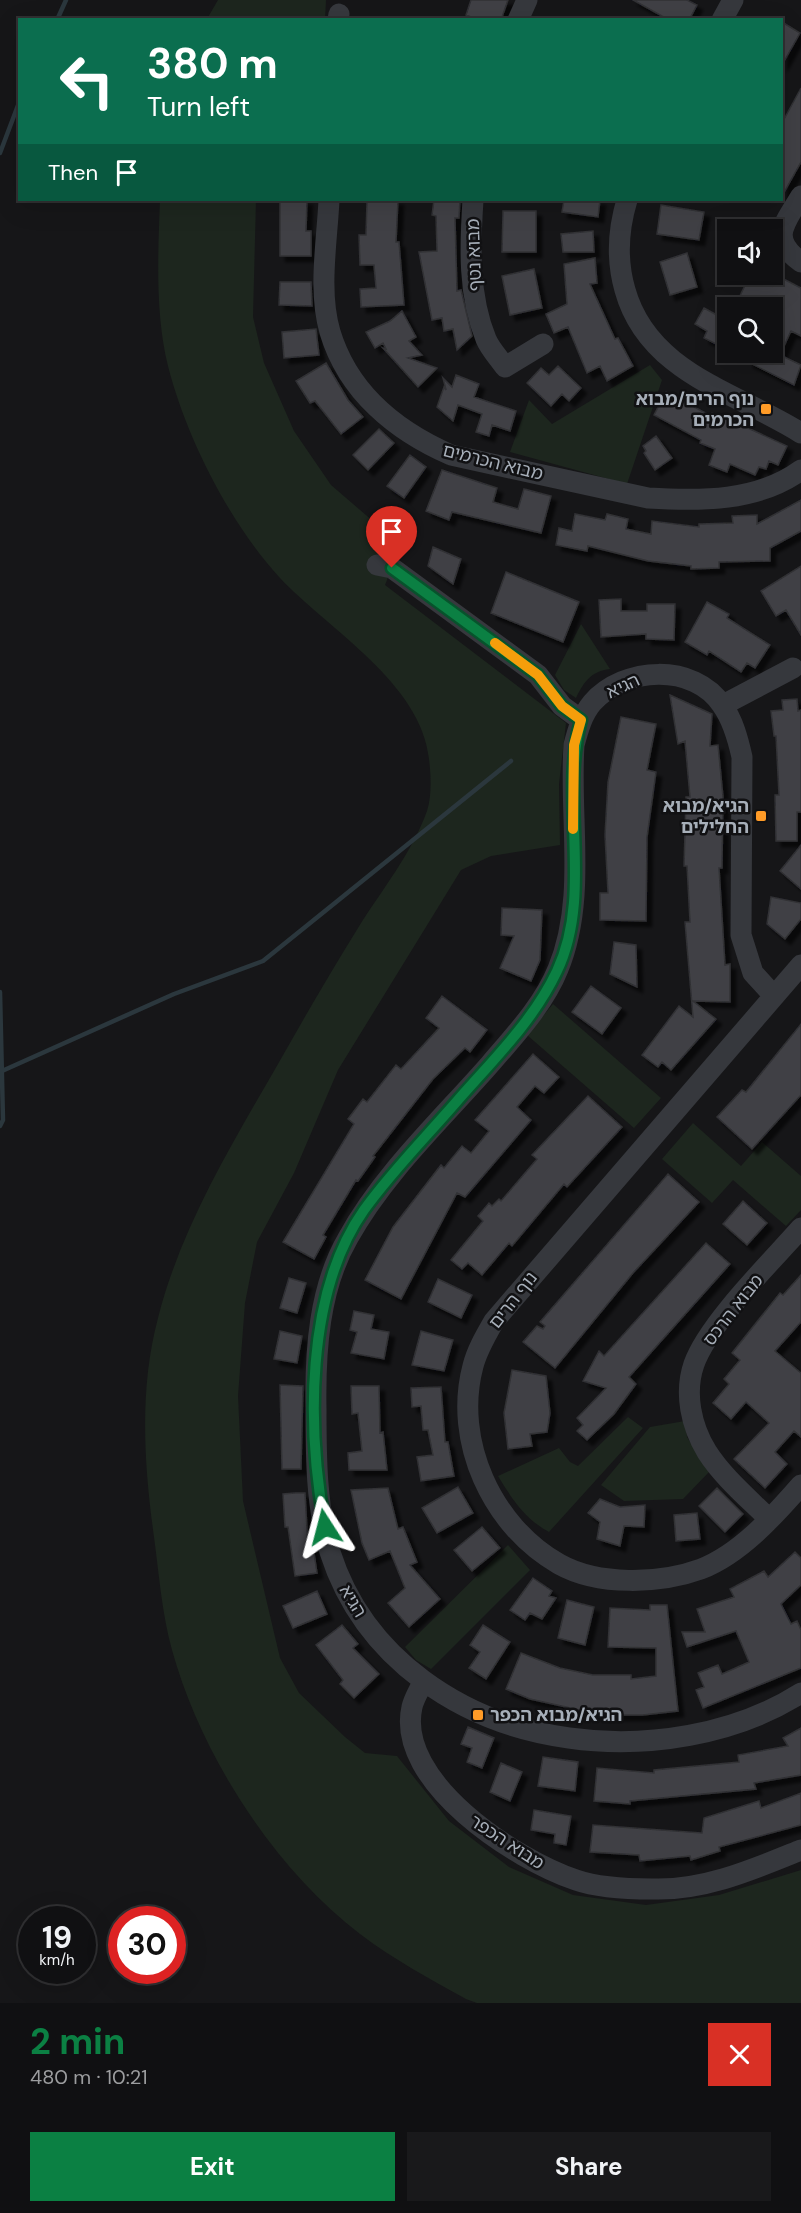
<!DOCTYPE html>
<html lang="en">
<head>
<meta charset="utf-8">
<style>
  :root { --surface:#101012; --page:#19191b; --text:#f1f3f6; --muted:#9c9d9f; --line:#303032; --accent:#0b8043 }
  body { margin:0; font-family:"DM Sans","Noto Sans Hebrew",sans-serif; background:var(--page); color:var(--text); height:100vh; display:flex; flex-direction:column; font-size:22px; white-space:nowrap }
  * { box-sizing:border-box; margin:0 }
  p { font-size:20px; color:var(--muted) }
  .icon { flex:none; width:33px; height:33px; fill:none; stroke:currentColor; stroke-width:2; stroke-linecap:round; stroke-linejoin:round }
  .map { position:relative; height:2003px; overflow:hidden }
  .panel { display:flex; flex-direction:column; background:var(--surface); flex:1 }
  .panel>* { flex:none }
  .hud { position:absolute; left:18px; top:18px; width:765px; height:183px; border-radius:0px; box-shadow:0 6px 24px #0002,0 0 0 2px var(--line); background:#0b6e4f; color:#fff; overflow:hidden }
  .fabs { position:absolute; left:717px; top:219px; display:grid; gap:12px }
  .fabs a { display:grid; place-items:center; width:66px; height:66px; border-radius:0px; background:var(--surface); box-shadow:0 6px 24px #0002,0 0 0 2px var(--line); font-size:30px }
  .speed { position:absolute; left:18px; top:1906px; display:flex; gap:12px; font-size:30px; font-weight:700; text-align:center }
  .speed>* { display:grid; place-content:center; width:78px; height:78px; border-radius:50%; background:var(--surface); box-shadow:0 6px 24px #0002,0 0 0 2px var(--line); line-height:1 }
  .speed small { font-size:15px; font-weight:400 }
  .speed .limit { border:9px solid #d22; background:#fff; color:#111 }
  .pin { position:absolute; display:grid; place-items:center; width:51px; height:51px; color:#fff; margin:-62px -26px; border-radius:50% 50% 50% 0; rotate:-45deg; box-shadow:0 0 6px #0007 }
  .pin .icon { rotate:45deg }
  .me { position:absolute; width:66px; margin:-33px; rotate:351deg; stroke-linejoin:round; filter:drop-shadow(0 0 4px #0008) }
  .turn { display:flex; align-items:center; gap:21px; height:126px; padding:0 30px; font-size:27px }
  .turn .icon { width:78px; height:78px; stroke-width:2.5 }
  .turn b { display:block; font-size:42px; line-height:51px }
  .then { display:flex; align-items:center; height:57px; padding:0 30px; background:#0003; gap:12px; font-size:22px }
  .round { display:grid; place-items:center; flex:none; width:63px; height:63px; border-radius:0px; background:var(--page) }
  .head { display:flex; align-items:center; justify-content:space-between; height:102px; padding:0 30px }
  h1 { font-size:36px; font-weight:700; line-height:45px; color:var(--accent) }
  .button { display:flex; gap:12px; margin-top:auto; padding:12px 30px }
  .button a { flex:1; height:69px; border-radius:0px; background:var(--accent); color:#fff; font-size:24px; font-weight:700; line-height:69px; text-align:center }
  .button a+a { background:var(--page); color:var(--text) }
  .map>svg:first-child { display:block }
  .green { fill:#1d261e }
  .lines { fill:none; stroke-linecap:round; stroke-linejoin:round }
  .stream { stroke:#2b373d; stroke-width:4.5 }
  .building { fill:#404145; stroke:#303034; stroke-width:1.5; filter:url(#shadow) }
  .minor { stroke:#36383d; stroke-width:21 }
  .route-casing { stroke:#07532c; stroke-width:15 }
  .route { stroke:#0b8043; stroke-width:10 }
  .slow { stroke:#f59e0b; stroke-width:10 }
  .poi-dot { fill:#ff9b27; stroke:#111113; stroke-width:2 }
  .labels { text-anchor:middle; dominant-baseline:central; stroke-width:5; stroke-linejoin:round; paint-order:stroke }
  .street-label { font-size:18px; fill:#a7afb9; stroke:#111113 }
  .poi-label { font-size:18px; font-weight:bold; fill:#a7afb9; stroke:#111113; text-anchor:end }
</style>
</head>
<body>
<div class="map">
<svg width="801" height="2003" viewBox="0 0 801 2003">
  <defs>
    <filter id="shadow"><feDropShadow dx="5.5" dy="5.5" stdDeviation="1.5" flood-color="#0009"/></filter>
  </defs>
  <rect width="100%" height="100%" fill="#161618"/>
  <path class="green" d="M218 0H326L325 19H207Z
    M160 200H256L253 317 264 363 294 431 331 485 374 522 405 535 385 585 566 723 559 784 560 845 491 856 461 870 338 1070 294 1173 257 1242 245 1303 238 1396 243 1501 280 1658 299 1693 345 1737 365 1753 397 1756 449 1821 509 1867 573 1895 646 1905 719 1895 801 1870V2003H477L466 1999C430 1979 393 1959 360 1934 273 1867 201 1755 172 1650 162 1614 159 1574 154 1537 144 1465 139 1389 158 1318 181 1227 232 1144 278 1064 304 1018 330 973 358 928 381 891 412 853 427 811 432 795 431 776 429 759 421 683 329 630 280 578 230 524 186 437 168 366 155 313 158 254 160 200Z
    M650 365 662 380 627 484 510 452 529 400 552 424Z
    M581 624 610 669C591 671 584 682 576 698L564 690 555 675Z
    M553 1004 661 1098 634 1128 527 1035Z
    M693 1123 741 1166 762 1142 801 1176V1210L786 1226 733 1180 712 1203 662 1159Z
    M628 1417 643 1428 549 1532C525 1519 512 1499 498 1476L559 1448 570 1462 578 1466Z
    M685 1421 687 1437 709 1472 683 1499 624 1501 601 1485 650 1427Z
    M508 1545 530 1570 431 1669 416 1660 405 1647Z"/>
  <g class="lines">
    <path class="stream" d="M57 20 66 0
      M0 153 20 100
      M0 992 3 1120 0 1126
      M2 1071 174 994 263 961 511 761"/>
  </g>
  <path class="building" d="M471 0H508L501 20H479L466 15Z
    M633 0H687L697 5 689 20H669Z
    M782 22 800 33 782 65Z
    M801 88V162L782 196V123Z
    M280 200H307L306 231H311V256H280Z
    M367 200H398L396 242H399L404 305 361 307 360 289 376 288 374 265H360L359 235H366Z
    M434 200H460L459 218H455L457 291 461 290 472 336 457 350 453 329 444 331 442 318 432 320 419 252 437 251 436 216 432 215Z
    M564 200H600L598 217 562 212Z
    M661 205 704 212 699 240 657 234Z
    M503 211H536V252H502Z
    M593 231 594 252H563L561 234Z
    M687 253 697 287 670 295 660 262Z
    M595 258 597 283 590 284 615 339 618 338 633 366 607 381 600 366 587 373 568 327 554 333 546 314 567 304 564 264Z
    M534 269 542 308 510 315 502 276Z
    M772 273 801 288V336L791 331 780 355 801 365 794 385 748 362 753 352H772V321L780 308H751L738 300 750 275 772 286Z
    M280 282H311L312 306 279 305Z
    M704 308 728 321V350L704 338 707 331 695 324Z
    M402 311 416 337 409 341 422 355 408 358 437 368 418 387 383 348 386 349 383 343 375 348 366 332 390 321Z
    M316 329 319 355 284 358 282 332Z
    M326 363 348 400 363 417 341 434 315 401 310 403 296 381Z
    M558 366 581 388 569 401 562 394 551 406 527 383 541 368 549 375Z
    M456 375 479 384 474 397 516 411 510 431 492 425 489 436 476 432 482 414 458 405 453 421 437 407 444 387 446 390 443 378 452 387Z
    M666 392 711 416 712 413 737 423 787 446 778 465 769 461 766 469 759 467 755 475 730 464 727 472 709 465 715 449 700 443 701 440 654 415Z
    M379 429 394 443 368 470 353 455Z
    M656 436 672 458 655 470 644 453 646 451 643 446Z
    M410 455 426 467 404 498 387 486Z
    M442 470 497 488 493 502 518 509 524 489 551 496 541 533 452 512 449 520 426 511Z
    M801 500V531L770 548V561L719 562V568L691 569V566L648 561 588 546 587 551 556 545 559 528 572 531 575 514 605 520 607 514 628 519 626 529 651 534 652 521 699 527V524L733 523 732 516 757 515V524Z
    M433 547 461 559 453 584 428 566Z
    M801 566V635L786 610 776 616 761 591Z
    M506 572 579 602 563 642 491 613Z
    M621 599V611H647V604H675L674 640 646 639V634L601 637 599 600Z
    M707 602 729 614 727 618 770 645 755 668 747 663 741 672 709 651 707 655 685 642Z
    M670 695 712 714 710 746 718 745 723 797 722 868H719L725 965 730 964V1002L693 1001 716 1019 671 1070 662 1062 658 1067 642 1055 679 1006 693 1017 685 922H690L687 866H684L686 797H690L685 741 678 744Z
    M797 699 798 711 801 710V812H797V841H776L775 795H779L776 736H774L771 711 783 710 782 700Z
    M621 717 656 724 647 770 656 772 647 837 646 921 600 920V893H608L605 835 608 782Z
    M801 845V889L780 871Z
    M771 897 801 903V919L785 939 767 924Z
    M502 908 542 910 540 960 531 981 500 968 514 936 501 935Z
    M614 942 636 945 637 987 610 974Z
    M591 986 621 1008 602 1034 572 1012Z
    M442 996 487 1030 470 1052 465 1048 433 1079 373 1156 375 1157 358 1181 356 1180 323 1235 326 1237 314 1259 283 1242 354 1124 348 1119 363 1099 367 1102 396 1065 401 1069 439 1028 426 1018Z
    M801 1024V1095L752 1149 717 1117 742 1090 746 1092Z
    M533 1054 559 1077 544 1093 535 1086 517 1107 531 1120 465 1197 457 1193 401 1299 365 1280 393 1227 441 1165 444 1168 462 1146 471 1153 489 1131 475 1120Z
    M588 1096 622 1127 567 1187 564 1184 512 1246 509 1243 482 1275 468 1263 462 1269 451 1260 483 1221 478 1216 489 1203 492 1206 499 1199 501 1201 537 1159 532 1155Z
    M668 1174 699 1202 633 1273 555 1368 523 1342 537 1326 543 1329 545 1326 540 1322Z
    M743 1201 767 1223 747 1245 723 1224Z
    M706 1243 730 1264 629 1377 636 1384 614 1414 587 1440 577 1431 583 1425 577 1418 606 1388 583 1381 599 1351 604 1356Z
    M801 1275V1322L775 1351 801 1373V1437L794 1431 775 1452 787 1464 765 1488 734 1459 769 1423 746 1402 731 1419 713 1403 729 1384 724 1379 740 1360 732 1353 780 1293 783 1295Z
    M289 1278 306 1283 297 1313 280 1308Z
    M438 1279 472 1295 461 1318 428 1302Z
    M354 1311 374 1315 371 1329 389 1332 384 1359 351 1353 357 1332 350 1330Z
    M280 1331 302 1336 297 1363 274 1359Z
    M421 1331 453 1340 444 1371 412 1365Z
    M512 1370 546 1376 550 1413 547 1432 530 1434 532 1446 508 1449 504 1413Z
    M280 1385 303 1386 301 1469H282Z
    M351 1386H379L380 1433 383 1432 387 1470H349L348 1453 362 1451 358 1413 352 1414Z
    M441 1387 445 1442H448L454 1476 421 1481 417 1457 433 1455 428 1430H423L421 1406 412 1407 411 1388Z
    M458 1487 473 1513 437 1533 422 1508Z
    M388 1488 398 1529 403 1527 417 1562 410 1565 440 1599 409 1627 388 1603 405 1588 390 1551 369 1560 362 1543 351 1490Z
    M717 1488 743 1514 725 1532 699 1506Z
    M295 1493H305L308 1547 313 1546 317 1573 295 1576 288 1527H285L283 1494Z
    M600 1499 620 1507 645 1505 644 1527 624 1526 620 1546 597 1539 600 1522 588 1513Z
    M697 1513 700 1539 676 1541 674 1515Z
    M482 1527 500 1548 472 1571 454 1550Z
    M795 1552 801 1558V1585L781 1604 791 1624 797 1621 801 1630V1668L703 1708 696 1690 704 1687 698 1673 718 1665 722 1674 749 1662 736 1631 687 1647 682 1632H705L697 1609 734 1597 730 1589 764 1571 768 1577Z
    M533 1578 552 1591 549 1596 556 1598 542 1619 530 1613 525 1620 510 1610Z
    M317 1591 327 1614 293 1628 283 1606Z
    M567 1600 594 1607 585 1645 558 1638Z
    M650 1605H667L678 1711 643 1715H602L530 1699 506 1689 521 1653 560 1668 593 1675H631V1679L656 1676V1648L608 1647 610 1608 650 1610Z
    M342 1625 358 1644 353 1648 379 1674 354 1698 340 1684 343 1680 316 1645Z
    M483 1625 510 1642 486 1679 469 1668 480 1652 470 1645Z
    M468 1727 494 1738 482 1768 467 1762 472 1748 461 1744Z
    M801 1728V1775L754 1783 756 1789 630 1801V1804L594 1801 597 1768 654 1773V1770L739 1762 738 1755 788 1746 783 1738Z
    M543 1757 578 1762 575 1791 538 1786Z
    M501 1763 522 1772 510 1801 490 1792Z
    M801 1793V1825L719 1847 720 1851 691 1860 690 1856 640 1861 639 1855 590 1852 593 1825 702 1833 704 1818 759 1801 761 1808Z
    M534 1810 571 1816 566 1845 554 1843 555 1834 531 1830Z"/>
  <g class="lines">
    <path class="minor" d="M338 20 339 14
      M518 20 527 0
      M722 20 733 0
      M801 196C784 224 769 239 801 262
      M329 200C327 242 318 291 330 332 348 392 396 431 451 455L648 498C701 501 757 502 801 470
      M473 200C470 246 468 295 486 339 490 349 499 358 505 367L543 344
      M627 200C618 230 616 259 625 290 648 373 736 392 801 433
      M377 565 392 568 538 675 562 706 581 720
      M723 705 793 668
      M801 965 494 1321C486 1335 477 1350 473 1366 453 1441 492 1526 559 1564 598 1586 660 1584 701 1569 740 1554 774 1516 801 1485
      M774 996 753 973 741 935 742 757C738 739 733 720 722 705 694 663 624 666 592 703 582 715 578 730 574 745 569 819 587 899 558 969 544 1004 515 1035 491 1063 442 1119 384 1173 348 1238 319 1288 315 1351 316 1408 316 1456 316 1506 330 1552 364 1659 463 1724 569 1738 646 1749 735 1735 801 1693
      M769 1519C748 1498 723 1477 707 1452 691 1426 684 1393 694 1364 708 1324 772 1261 801 1228
      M423 1682C420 1689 414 1698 412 1707 395 1782 516 1860 576 1880 599 1888 628 1889 652 1889 704 1891 754 1869 801 1850"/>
  </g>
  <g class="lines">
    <g class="route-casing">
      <path id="route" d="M325 1527C307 1429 305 1294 364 1210 392 1171 427 1136 458 1100 494 1059 534 1020 557 971 594 893 559 801 581 720L562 706 538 675 392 568"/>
    </g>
    <use href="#route" class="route"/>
    <path class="slow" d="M495 643 538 675 562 706 581 720 574 745 573 829"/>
  </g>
  <g class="poi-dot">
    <rect x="760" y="403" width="12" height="12" rx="3"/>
    <rect x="755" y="810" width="12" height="12" rx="3"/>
    <rect x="472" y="1709" width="12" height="12" rx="3"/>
  </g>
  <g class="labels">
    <g class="street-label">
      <text transform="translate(474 255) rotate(-92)">מבוא נטף</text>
      <text transform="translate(493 462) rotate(14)">מבוא הכרמים</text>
      <text transform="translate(623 686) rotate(-25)">הגיא</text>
      <text transform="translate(513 1300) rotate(-52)">נוף הרים</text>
      <text transform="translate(733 1310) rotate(-52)">מבוא הרכס</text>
      <text transform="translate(353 1601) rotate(59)">הגיא</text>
      <text transform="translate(507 1842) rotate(33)">מבוא הכפר</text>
    </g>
    <g class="poi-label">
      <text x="754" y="399">נוף הרים/מבוא<tspan x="754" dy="21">הכרמים</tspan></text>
      <text x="749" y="806">הגיא/מבוא<tspan x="749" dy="21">החלילים</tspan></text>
      <text x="490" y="1715" text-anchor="start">הגיא/מבוא הכפר</text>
    </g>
  </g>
</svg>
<div class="fabs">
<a><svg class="icon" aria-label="sound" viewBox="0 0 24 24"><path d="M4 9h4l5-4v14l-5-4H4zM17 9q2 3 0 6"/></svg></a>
<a><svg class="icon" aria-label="search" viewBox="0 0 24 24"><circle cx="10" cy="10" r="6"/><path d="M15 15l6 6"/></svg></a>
</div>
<div class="speed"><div>19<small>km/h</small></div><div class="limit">30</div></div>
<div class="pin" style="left:392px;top:568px;background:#d93025"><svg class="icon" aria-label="arrive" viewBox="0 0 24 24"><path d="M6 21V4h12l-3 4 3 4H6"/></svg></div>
<svg class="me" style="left:325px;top:1527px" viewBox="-20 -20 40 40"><path d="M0-17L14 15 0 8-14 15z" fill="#0b8043" stroke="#fff" stroke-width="4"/></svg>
<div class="hud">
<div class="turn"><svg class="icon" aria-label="left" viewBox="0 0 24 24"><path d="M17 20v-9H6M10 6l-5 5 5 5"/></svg><div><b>380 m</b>Turn left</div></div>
<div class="then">Then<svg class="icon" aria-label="arrive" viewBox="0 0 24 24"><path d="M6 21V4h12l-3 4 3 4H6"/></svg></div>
</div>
</div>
<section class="panel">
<div class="head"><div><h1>2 min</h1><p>480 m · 10:21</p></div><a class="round" style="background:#d93025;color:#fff"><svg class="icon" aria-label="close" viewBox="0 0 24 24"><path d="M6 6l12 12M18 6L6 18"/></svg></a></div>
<div class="button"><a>Exit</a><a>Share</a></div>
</section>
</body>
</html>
